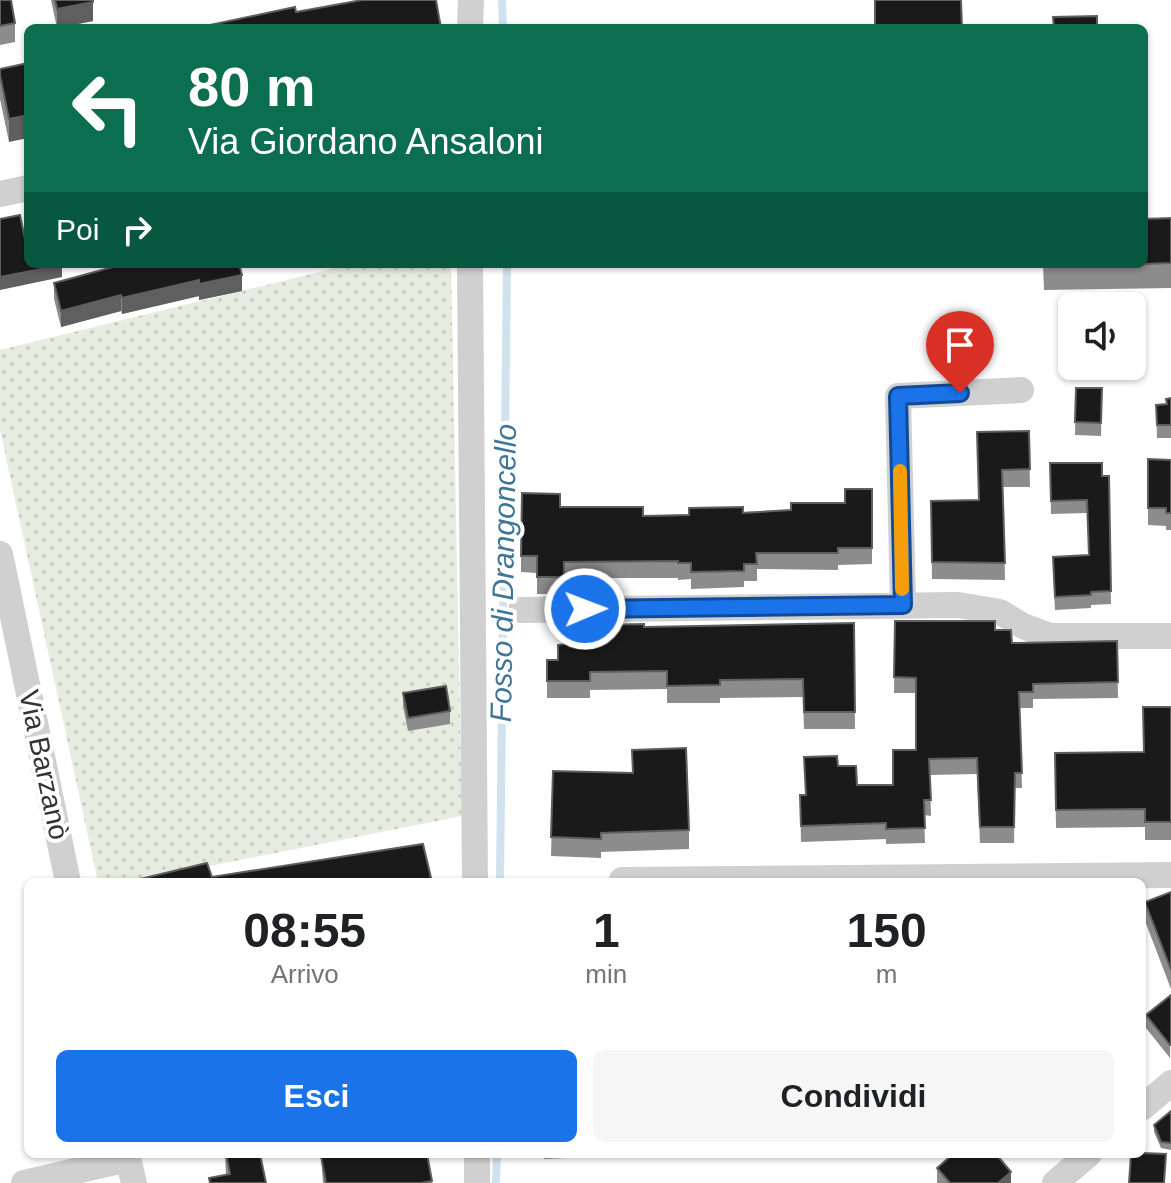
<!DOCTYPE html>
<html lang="it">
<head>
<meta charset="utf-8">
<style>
  :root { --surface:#fff; --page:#f6f6f6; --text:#202124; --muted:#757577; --accent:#1a73e8 }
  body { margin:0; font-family:Arial,sans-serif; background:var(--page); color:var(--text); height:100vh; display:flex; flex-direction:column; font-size:30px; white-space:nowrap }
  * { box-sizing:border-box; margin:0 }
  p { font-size:26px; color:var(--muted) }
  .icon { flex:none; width:44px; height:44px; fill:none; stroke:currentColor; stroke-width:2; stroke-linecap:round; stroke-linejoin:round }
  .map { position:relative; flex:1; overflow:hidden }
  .sheet { position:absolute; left:24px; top:878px; width:1122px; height:280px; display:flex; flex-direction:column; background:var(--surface); border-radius:12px; box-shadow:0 2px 6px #0004 }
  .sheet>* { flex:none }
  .guide { position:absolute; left:24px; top:24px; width:1124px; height:244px; border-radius:12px; box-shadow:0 2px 6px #0004; background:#0b6e4f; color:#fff; overflow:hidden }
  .fabs { position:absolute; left:1058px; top:292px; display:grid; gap:16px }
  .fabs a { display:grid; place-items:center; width:88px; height:88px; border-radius:12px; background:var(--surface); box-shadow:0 2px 6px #0004; font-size:40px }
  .pin { position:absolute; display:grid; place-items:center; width:68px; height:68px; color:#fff; margin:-82px -34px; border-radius:50% 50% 50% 0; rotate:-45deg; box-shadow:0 0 8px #0007 }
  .pin .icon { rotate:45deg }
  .me { position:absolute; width:88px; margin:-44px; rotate:89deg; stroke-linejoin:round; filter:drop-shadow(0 0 6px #0008) }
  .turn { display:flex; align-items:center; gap:28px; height:168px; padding:0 32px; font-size:36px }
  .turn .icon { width:104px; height:104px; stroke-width:2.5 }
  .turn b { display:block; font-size:56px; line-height:68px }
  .then { display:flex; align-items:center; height:76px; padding:0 32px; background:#0003; gap:16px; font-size:30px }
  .eta { display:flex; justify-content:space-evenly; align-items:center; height:136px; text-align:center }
  .eta b { font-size:48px; font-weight:700; line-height:56px }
  .primary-button { display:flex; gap:16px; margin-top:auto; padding:16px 32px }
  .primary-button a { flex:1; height:92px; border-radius:12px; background:var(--accent); color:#fff; font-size:32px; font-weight:700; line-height:92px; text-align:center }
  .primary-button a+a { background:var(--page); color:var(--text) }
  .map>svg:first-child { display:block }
  .grass { fill:url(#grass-dots) }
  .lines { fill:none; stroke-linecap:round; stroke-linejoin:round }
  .stream { stroke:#cfe2ee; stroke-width:8 }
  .street { stroke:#d0d0d0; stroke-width:26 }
  .wall { fill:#8c8c8c }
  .shaded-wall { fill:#5f5f5f }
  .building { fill:#1a1a1a; stroke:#5f5f5f; stroke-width:2 }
  .route-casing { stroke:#114b97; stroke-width:20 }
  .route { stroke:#1a73e8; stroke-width:14 }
  .slow { stroke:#f59e0b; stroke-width:14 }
  .labels { text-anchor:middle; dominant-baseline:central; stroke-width:8; stroke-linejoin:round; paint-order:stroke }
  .street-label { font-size:28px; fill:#333; stroke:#fff }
  .water-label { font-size:30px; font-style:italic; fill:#3f7597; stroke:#fff }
</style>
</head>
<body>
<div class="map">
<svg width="1171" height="1183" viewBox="0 0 1171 1183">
  <defs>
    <pattern id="grass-dots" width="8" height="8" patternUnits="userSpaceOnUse" patternTransform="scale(2)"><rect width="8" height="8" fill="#e6ecdf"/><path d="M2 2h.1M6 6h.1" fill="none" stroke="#c6cbc0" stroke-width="1.8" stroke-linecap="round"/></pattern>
  </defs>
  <rect width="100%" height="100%" fill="#fff"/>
  <path class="grass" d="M352 264H451L462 816 129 882H98L0 430V350Z"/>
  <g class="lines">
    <path class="stream" d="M502 0 503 28
      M500 882 507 264
      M496 1183 497 1154"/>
    <path class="street" d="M470 28 471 0
      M0 194 28 188
      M470 264 475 882
      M0 554 68 882
      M903 605 898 396 1021 390
      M521 610 958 605 1000 612 1023 626 1050 636H1171
      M622 882V880L1171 875
      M1142 1108 1171 1083
      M127 1154 134 1183
      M477 1154V1183
      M24 1183 128 1159
      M1055 1183 1089 1154"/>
  </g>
  <path class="wall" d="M0 0 15 23V42L0 45Z
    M51 0H93V21L57 28Z
    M28 63 9 142 0 99V69Z
    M1171 218V288L1044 290 1043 264Z
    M120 264H239L242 291 199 300V296L122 314 121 311 61 327 54 299V283L121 265Z
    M1076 388H1102L1101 436 1075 435Z
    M1171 398V438H1157L1156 405 1167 404Z
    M1029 431 1030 487H1003L1005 580 932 579 931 519 978 500Z
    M1148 459 1171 460V530H1166V526L1148 525Z
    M1050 463 1102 476H1109L1111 604 1091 605V608L1055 610 1053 570 1089 555 1087 513 1051 514Z
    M872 489V564L838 565V570L757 569V581H744V587L691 589V579L678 580V578H564V594H537V573L521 572V556L560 507 643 516 791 510 845 503Z
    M895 621 995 630 1012 643 1117 641 1118 698 1033 699V708H1020L1022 788H1015L1014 843H980L977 774 930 775 931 816 924 815 925 843 886 844V839L801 842 800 795H805L838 766 857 785H893L916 750V693H894Z
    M854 623 855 729H804L803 697 720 698V703H667V689L590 690V698H547V660H558L565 644 598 632 644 627Z
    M403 693 450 711V724L408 731 403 706Z
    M1171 707V840H1145V827L1056 828 1055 753 1144 752Z
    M553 771 689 830V849L601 852V858L551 856Z
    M1171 892V989L1145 921V902Z
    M1171 995 1170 1058 1146 1028V1015Z
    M1171 1111V1150L1161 1148 1154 1132V1125Z
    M225 1154H260L266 1183H209V1178L226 1175Z
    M427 1154 432 1183H323L321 1156Z
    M544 1154H589V1157L544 1159Z
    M937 1168 1011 1183H937Z"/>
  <path class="shaded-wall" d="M93 2V21L57 28V9Z
    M28 115V138L9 142V119Z
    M62 265V277L0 290V277Z
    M242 275V291L199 300V284Z
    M199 280V296L122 314V298Z
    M121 295V311L61 327V311Z
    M1011 1172V1183H998Z"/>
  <path class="building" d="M0 0H11L15 23 0 26Z
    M55 0H93V2L57 9Z
    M362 0H436L441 28H196L295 7 296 12Z
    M875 0H961L962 28H875Z
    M1097 16V28H1054L1053 17Z
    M28 63V115L9 119 0 75V69Z
    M20 215 26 244 28 243V264L62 265 0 277V219Z
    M1171 218V263L1144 264V219Z
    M124 264H239L242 275 199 284V280L122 298 121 295 61 311 54 283Z
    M1044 264H1118L1044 265Z
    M1076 388H1102L1101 423 1075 422Z
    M1171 398V425H1157L1156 405 1167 404 1166 399Z
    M1029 431 1030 469 1002 470 1005 563 932 562 931 501 979 500 977 432Z
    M1148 459 1171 460V513H1166V508H1148Z
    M1050 463H1102V476H1109L1111 591 1091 592V595L1055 597 1053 557 1089 555 1087 500 1051 501Z
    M845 489H872V548H838V553H756L757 564H744V571L691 572V563H678V561L564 562V577H537V556H521L522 493 560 494V507H643V516L689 515V508L743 507V513L791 510V503H845Z
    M895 621H995V630H1011L1012 643 1117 641 1118 682 1033 684V692H1019L1022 773H1015L1014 827H980L977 758 929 759 931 800H924L925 828 886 829V823L801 826 800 795H806L804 757 837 756 838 766H856L857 785H893V750H916V678L894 677Z
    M854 623 855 712H804L803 679 720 680V685L667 686V671L590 672V681H547V660H558V645L565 644V632H598V625L644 624V627Z
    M446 686 450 711 408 718 403 693Z
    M1143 707H1171V822H1145V809L1056 810 1055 753 1144 752Z
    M686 748 689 830 601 833V839L551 837 553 771 633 773 632 750Z
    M423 844 432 882H140V879L207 863 212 877Z
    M1171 892V970L1145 902Z
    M1171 995V1044L1170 1045 1146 1015Z
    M1171 1111V1143L1161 1142 1154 1125Z
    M1142 1153 1166 1154 1164 1183H1129L1131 1154H1142Z
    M226 1154H260L266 1183H210L209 1178 230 1174Z
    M334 1154H427L432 1181 421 1183H326L321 1156Z
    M953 1154H996L1011 1172 998 1183H950L937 1168Z"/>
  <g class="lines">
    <g class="route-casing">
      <path id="route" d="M585 609 903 605 898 396 960 393"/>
    </g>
    <use href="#route" class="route"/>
    <path class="slow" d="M900 471 902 589"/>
  </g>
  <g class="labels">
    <g class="street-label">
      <text transform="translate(44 765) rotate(78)">Via Barzanò</text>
    </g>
    <g class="water-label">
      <text transform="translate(503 573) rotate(-89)">Fosso di Drangoncello</text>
    </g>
  </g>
</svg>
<div class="fabs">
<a><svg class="icon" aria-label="sound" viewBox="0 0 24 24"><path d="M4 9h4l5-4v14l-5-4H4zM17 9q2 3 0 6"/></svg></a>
</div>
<div class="pin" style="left:960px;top:393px;background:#d93025"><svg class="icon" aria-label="arrive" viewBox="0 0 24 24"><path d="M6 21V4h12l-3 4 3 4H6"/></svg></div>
<svg class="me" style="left:585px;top:609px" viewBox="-20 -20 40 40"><circle r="17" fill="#1a73e8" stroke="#fff" stroke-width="3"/><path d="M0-11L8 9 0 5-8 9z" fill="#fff"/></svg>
<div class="guide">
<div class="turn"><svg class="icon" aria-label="left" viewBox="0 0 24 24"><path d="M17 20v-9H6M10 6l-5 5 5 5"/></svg><div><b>80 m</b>Via Giordano Ansaloni</div></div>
<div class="then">Poi<svg class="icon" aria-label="right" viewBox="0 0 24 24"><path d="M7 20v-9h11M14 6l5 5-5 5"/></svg></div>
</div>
<section class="sheet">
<div class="eta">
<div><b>08:55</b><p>Arrivo</p></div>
<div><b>1</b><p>min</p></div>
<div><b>150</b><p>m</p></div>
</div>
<div class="primary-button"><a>Esci</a><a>Condividi</a></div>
</section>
</div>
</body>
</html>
